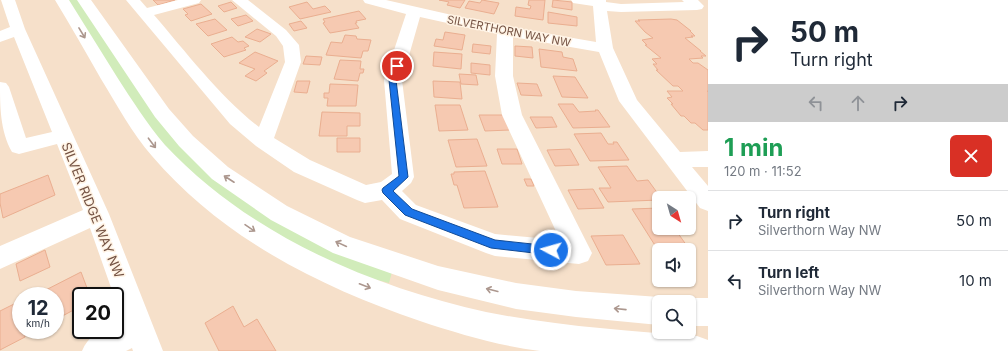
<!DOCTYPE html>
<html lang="en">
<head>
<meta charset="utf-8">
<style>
  :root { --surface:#fff; --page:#f6f6f7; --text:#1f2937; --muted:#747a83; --line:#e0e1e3 }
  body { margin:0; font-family:Inter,sans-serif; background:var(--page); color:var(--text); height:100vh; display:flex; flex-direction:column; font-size:15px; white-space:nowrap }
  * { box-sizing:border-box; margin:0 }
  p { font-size:13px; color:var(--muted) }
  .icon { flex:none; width:22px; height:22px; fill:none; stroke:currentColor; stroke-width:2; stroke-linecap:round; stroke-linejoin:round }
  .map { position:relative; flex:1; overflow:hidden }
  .side { display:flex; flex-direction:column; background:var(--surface); width:300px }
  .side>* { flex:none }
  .hud { background:#fff; color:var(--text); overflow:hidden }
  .needle { width:26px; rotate:143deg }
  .fabs { position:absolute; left:652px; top:191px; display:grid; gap:8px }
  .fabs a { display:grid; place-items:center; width:44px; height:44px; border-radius:6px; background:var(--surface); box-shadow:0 1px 3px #0004; font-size:20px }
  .speed { position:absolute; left:12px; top:287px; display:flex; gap:8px; font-size:20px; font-weight:700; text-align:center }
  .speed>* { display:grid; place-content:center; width:52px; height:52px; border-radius:50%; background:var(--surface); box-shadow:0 1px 3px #0004; line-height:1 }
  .speed small { font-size:10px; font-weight:400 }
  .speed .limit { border:2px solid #111; border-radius:6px; background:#fff; color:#111 }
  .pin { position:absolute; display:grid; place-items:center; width:34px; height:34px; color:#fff; margin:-17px; border:2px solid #fff; border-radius:50%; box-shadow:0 1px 4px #0007 }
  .me { position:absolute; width:44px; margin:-22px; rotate:276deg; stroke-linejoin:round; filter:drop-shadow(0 0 3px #0008) }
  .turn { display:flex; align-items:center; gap:14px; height:84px; padding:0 16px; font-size:18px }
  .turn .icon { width:52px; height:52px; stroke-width:2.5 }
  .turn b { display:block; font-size:28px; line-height:34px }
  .lanes { display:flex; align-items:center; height:38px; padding:0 16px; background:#0003; justify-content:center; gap:20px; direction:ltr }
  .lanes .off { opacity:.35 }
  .round { display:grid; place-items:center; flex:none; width:42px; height:42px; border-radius:6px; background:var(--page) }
  .headline { display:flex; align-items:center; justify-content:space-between; height:68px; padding:0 16px }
  h1 { font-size:24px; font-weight:700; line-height:30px; color:#1e9e55 }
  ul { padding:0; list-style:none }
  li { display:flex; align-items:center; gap:12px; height:60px; padding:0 16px; border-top:1px solid var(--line) }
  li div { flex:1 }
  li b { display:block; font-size:15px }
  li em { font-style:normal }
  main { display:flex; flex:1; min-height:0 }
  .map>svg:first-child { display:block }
  .residential { fill:#f6e0ca; fill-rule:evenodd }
  .green { fill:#d1ecba }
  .building { fill:#f6c9b1; stroke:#eaae90 }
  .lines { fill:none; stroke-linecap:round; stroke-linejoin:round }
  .minor { fill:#fff; fill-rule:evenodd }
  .oneway { stroke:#ac978e }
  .route { fill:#1a73e8; stroke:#114b97 }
  .labels { text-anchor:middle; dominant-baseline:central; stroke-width:3; stroke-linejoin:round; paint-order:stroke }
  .far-street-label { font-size:11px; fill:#745243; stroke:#fff3e4 }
  .street-label { font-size:13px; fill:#745243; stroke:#fff3e4 }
</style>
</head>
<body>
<main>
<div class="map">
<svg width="708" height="351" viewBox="0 0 708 351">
  <rect width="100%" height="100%" fill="#feefdc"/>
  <path class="residential" d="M0 0H708V351H0ZM659 198H689V228H659ZM659 250H689V280H659ZM21 296H55V330H21ZM81 296H115V330H81ZM659 302H689V332H659Z"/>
  <path class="green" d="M68 0H78L178 143 392 272 389 283 358 275 279 237 197 181 149 129Z"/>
  <path class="building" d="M153 0H175L158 5Z
    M439 0H465L460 8 447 5 449 2Z
    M482 0 499 3 494 14 465 8 469 1 480 3Z
    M529 0H545L543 20 515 16 516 7 530 9 531 6 528 5Z
    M553 0 572 2V10L552 7Z
    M231 2 237 8 224 12 218 6Z
    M307 2 313 9 325 6 331 12 300 19 289 7Z
    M201 4 212 14 191 21 185 15 188 14 183 9Z
    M359 11 366 19 356 21 357 23H355L359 28 330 33 323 23 325 22 323 19Z
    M548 12 577 17V26L548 23Z
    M246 15 253 21 238 26 231 19Z
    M215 19 227 30 208 36 196 24Z
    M671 19 677 20 691 31H690L695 36H691L693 37 685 38 701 51H700L706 56H701L703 58 689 59 693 63H698L708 70V91H707L708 92V130H703L695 123H691L684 116H681L671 104H673L667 98 672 97 667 91H683L678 86H673L656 70H658L653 64H657L652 59 661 58 645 45H647L642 40 653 38 645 32 635 21H640L638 20Z
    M301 21 307 28 294 31 289 24Z
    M257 29 271 34 260 42 245 37Z
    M445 32 465 35 462 50 434 46 436 39 443 40Z
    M345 35 356 36 357 39 371 40 368 51H363L361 58 326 55 331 42 342 43Z
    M232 37 238 42 243 41 249 46 244 48 246 50 224 57 211 44Z
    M473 44 491 46 490 54 472 52Z
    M515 46 532 47 533 58 515 56Z
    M539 49 562 52 563 57 573 59 577 71 541 67Z
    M255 52 278 61 264 71 267 73 256 81 245 76 255 69 239 63Z
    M434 52 462 54 461 69 433 66Z
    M306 56 322 57 320 65 303 64Z
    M340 60 361 61 360 69H364L363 73H360L358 81 334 79Z
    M471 63 490 65V75L471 73Z
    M459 74 476 75 478 85 461 84Z
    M553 76 575 77 588 98 562 97Z
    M297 81H310L307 93 294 92Z
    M433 81 460 82 462 99 434 97Z
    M517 83 537 84 542 96 521 95Z
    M330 84 358 85 356 106H327L328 98H324V93H329Z
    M558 104H573L579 112 596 111 595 110H598L610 127 573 128Z
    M435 105H460L468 130 439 131Z
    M322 112 360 113V126H347V136H319Z
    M479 115H503L510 130 485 131Z
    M530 117H552L557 127 536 128Z
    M601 133 608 144H614L613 142H617L629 160 590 161 574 134Z
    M337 138H360V152H337Z
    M477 139 487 166 456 167 448 140Z
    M497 149H517L522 164H502Z
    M570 149 579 165 555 166 547 150Z
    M627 166 637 181 648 180 661 198H659V200L608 202 599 188H611L598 167Z
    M485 171 498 207 464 208 457 185H454L451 174H454V172Z
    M48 175 55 195 3 218 0 203V194Z
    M524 179H531L534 186H527Z
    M593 189 604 208 578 209 568 190Z
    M659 208V228H677L675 229 687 246 656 247 632 209Z
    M623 235 640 264 606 265 591 236Z
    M45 250 50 267 20 281 16 264Z
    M81 272 90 296H81V306L55 320V296H34Z
    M18 302 21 316V330H24L25 337 0 350V311Z
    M233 306 244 327 257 319 276 351H219L205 323Z"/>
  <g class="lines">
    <path class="minor" d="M1 0H15L25 29 109 214 163 351H133L132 348 126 351H82C88 336 99 330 115 330V324L122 320 115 296H114L90 228 0 269V246L83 210 57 144 19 154 12 152C0 131 0 106 0 82L6 83 9 87 26 138 52 132 14 37 0 42V31L10 27Z
      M55 0H69C85 26 101 51 117 77 132 100 147 124 165 145 248 234 369 286 486 312 556 326 627 331 697 336L708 340V351C671 351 633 351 596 351 578 351 559 351 540 351 500 346 459 334 420 321 320 287 222 238 152 156 132 133 117 105 101 79 86 53 71 26 55 0Z
      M77 0H91L169 109 193 136 228 167 287 206 350 237 438 266 516 283 576 291 659 297 669 302H659V325L576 317 516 309 438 290 333 253 271 220 212 179 179 146 155 117Z
      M126 0H140L147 8 178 0H201L199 3 154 15C186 52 220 97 259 127L285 62 283 46 276 36 232 0H248L286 30 299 45 301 62 274 138 310 160 366 185 381 182 392 174 384 80 406 14 365 3 363 0H386L487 23 596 42 593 6 573 3 571 0H606V2L621 4 684 2 682 0H698L704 6 702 9 697 10 621 12 607 11 613 48 637 100 680 152 708 151V167H692L708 186V211L700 208 619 101 599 52 513 37V76L522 115 592 253 588 261 579 264 495 256 486 253 400 219 382 200 365 203 357 200 294 172 256 146 230 124ZM420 17 497 34 495 76 502 115 560 240 495 234 416 205 402 191 411 183 414 177 402 80Z
      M689 298H708V326H689V302H679Z"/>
  </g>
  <defs><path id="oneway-shaft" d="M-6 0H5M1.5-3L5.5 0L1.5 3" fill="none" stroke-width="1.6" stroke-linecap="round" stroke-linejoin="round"/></defs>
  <g class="oneway">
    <use href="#oneway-shaft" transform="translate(82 33) rotate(59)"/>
    <use href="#oneway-shaft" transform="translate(152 143) rotate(53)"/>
    <use href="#oneway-shaft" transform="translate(229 179) rotate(-147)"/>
    <use href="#oneway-shaft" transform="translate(250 228) rotate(34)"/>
    <use href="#oneway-shaft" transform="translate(341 244) rotate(-155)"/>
    <use href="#oneway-shaft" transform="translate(365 286) rotate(21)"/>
    <use href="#oneway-shaft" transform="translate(492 290) rotate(-166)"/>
    <use href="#oneway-shaft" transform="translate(620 309) rotate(-174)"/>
  </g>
  <path class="route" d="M397 64 400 66 396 80 408 177 393 191 412 209 495 240 551 246 555 247 556 250 555 253 551 255 491 248 405 215 383 193 382 190 383 188 399 176 389 80 393 66Z"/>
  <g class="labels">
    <g class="far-street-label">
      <text transform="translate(509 31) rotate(11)">SILVERTHORN WAY NW</text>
    </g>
    <g class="street-label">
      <text transform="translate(93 210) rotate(68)">SILVER RIDGE WAY NW</text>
    </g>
  </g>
</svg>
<div class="fabs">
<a><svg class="needle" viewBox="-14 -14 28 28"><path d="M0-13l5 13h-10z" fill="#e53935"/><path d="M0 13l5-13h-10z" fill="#747a83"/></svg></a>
<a><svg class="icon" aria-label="sound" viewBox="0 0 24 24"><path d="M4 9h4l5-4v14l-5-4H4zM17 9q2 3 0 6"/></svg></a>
<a><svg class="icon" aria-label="search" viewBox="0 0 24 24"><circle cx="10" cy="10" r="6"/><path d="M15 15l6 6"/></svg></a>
</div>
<div class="speed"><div>12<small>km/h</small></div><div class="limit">20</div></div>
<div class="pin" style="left:397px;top:66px;background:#d93025"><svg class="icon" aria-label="arrive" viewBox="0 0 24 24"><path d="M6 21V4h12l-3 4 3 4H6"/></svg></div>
<svg class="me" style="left:551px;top:250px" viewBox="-20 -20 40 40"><circle r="17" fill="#1a73e8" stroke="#fff" stroke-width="3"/><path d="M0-11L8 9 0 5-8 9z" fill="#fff"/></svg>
</div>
<section class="side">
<div class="hud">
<div class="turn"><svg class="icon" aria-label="right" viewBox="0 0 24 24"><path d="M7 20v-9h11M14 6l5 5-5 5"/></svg><div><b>50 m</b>Turn right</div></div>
<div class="lanes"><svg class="icon off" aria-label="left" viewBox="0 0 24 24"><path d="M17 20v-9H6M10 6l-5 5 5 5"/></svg><svg class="icon off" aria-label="ahead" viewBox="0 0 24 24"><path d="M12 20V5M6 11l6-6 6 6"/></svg><svg class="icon" aria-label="right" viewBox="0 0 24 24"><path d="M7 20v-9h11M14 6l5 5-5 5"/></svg></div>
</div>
<div class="headline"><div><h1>1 min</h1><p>120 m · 11:52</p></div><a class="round" style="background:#d93025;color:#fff"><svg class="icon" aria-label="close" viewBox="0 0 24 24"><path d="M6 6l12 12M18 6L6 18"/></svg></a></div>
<ul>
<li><svg class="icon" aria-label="right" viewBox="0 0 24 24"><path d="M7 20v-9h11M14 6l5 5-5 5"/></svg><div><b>Turn right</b><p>Silverthorn Way NW</p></div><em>50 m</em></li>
<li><svg class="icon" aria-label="left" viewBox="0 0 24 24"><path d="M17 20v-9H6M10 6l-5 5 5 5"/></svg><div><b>Turn left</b><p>Silverthorn Way NW</p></div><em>10 m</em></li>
</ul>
</section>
</main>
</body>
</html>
